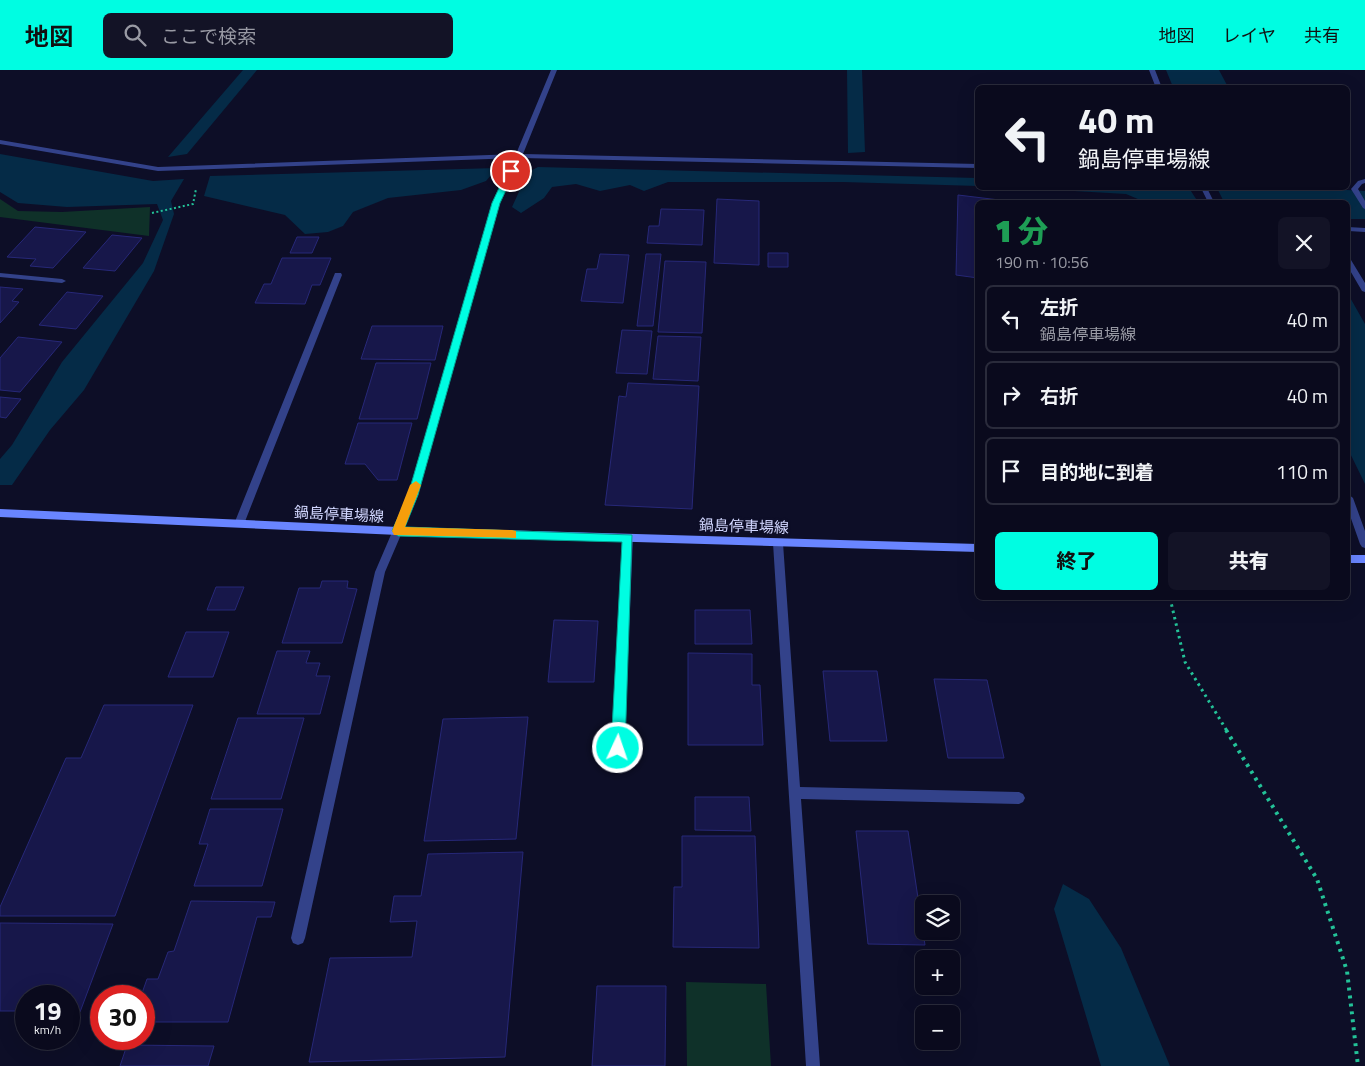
<!DOCTYPE html>
<html lang="ja">
<head>
<meta charset="utf-8">
<style>
  :root { --surface:#0a0a1d; --page:#131326; --text:#f1f3f6; --muted:#999aa4; --line:#2a2b3b; --accent:#00fde2 }
  body { margin:0; font-family:"Titillium Web","Noto Sans JP",sans-serif; background:var(--page); color:var(--text); height:100vh; display:flex; flex-direction:column; font-size:19px; white-space:nowrap }
  * { box-sizing:border-box; margin:0 }
  p { font-size:16px; color:var(--muted) }
  .icon { flex:none; width:28px; height:28px; fill:none; stroke:currentColor; stroke-width:2; stroke-linecap:round; stroke-linejoin:round }
  .map { position:relative; flex:1; overflow:hidden }
  .side { position:absolute; left:975px; top:130px; width:375px; height:400px; display:flex; flex-direction:column; background:var(--surface); border-radius:8px; box-shadow:0 5px 20px #0002,0 0 0 1px var(--line) }
  .side>* { flex:none }
  .top-card { position:absolute; left:975px; top:15px; width:375px; height:105px; border-radius:8px; box-shadow:0 5px 20px #0002,0 0 0 1px var(--line); background:#0a0a1d; color:var(--text); overflow:hidden }
  .controls { position:absolute; left:915px; top:825px; display:grid; gap:10px }
  .controls a { display:grid; place-items:center; width:45px; height:45px; border-radius:8px; background:var(--surface); box-shadow:0 5px 20px #0002,0 0 0 1px var(--line); font-size:25px }
  .speed { position:absolute; left:15px; top:915px; display:flex; gap:10px; font-size:25px; font-weight:700; text-align:center }
  .speed>* { display:grid; place-content:center; width:65px; height:65px; border-radius:50%; background:var(--surface); box-shadow:0 5px 20px #0002,0 0 0 1px var(--line); line-height:1 }
  .speed small { font-size:12px; font-weight:400 }
  .speed .limit { border:8px solid #d22; background:#fff; color:#111 }
  .pin { position:absolute; display:grid; place-items:center; width:42px; height:42px; color:#fff; margin:-21px; border:2px solid #fff; border-radius:50%; box-shadow:0 1px 5px #0007 }
  .me { position:absolute; width:55px; margin:-28px; rotate:3deg; stroke-linejoin:round; filter:drop-shadow(0 0 4px #0008) }
  .turn { display:flex; align-items:center; gap:18px; height:105px; padding:0 20px; font-size:22px }
  .turn .icon { width:65px; height:65px; stroke-width:2.5 }
  .turn b { display:block; font-size:35px; line-height:42px }
  .round { display:grid; place-items:center; flex:none; width:52px; height:52px; border-radius:8px; background:var(--page) }
  .overview { display:flex; align-items:center; justify-content:space-between; height:85px; padding:0 20px }
  h1 { font-size:30px; font-weight:800; line-height:38px; color:#1e9e55 }
  .action { display:flex; gap:10px; margin-top:auto; padding:10px 20px }
  .action a { flex:1; height:58px; border-radius:8px; background:var(--accent); color:#111; font-size:20px; font-weight:800; line-height:58px; text-align:center }
  .action a+a { background:var(--page); color:var(--text) }
  ul { padding:0; list-style:none }
  li { display:flex; align-items:center; gap:15px; height:68px; margin:0 10px 8px; padding:0 10px; border:2px solid var(--line); border-radius:8px }
  li div { flex:1 }
  li b { display:block; font-size:19px }
  li em { font-style:normal }
  header { display:flex; align-items:center; gap:30px; box-sizing:border-box; height:70px; padding:0 25px; background:var(--accent); color:#111 }
  header strong { font-size:24px }
  nav { display:flex; gap:28px; margin-inline-start:auto; font-size:18px }
  .search { width:350px; height:45px; background:var(--page); display:flex; align-items:center; gap:12px; box-sizing:border-box; padding:0 18px; border-radius:8px; color:var(--muted); font-size:19px }
  .map>svg:first-child { display:block }
  .green { fill:#0f3129 }
  .water { fill:#052b47 }
  .building { fill:#17174a; stroke:#272878 }
  .lines { fill:none; stroke-linecap:round; stroke-linejoin:round }
  .path-far2 { stroke:#23c298; stroke-width:2; stroke-dasharray:2 2.5; stroke-linecap:butt }
  .path-far1 { stroke:#23c298; stroke-width:3; stroke-dasharray:2.5 4; stroke-linecap:butt }
  .path { stroke:#23c298; stroke-width:4; stroke-dasharray:3 5; stroke-linecap:butt }
  .minor { fill:#33428a; fill-rule:evenodd }
  .secondary { fill:#6985ff; fill-rule:evenodd }
  .route { fill:#00fde2; stroke:#00a493 }
  .slow { fill:#f59e0b }
  .labels { text-anchor:middle; dominant-baseline:central; stroke-width:5; stroke-linejoin:round; paint-order:stroke }
  .street-label { font-size:15px; fill:#d2d7ff; stroke:#0d0e27 }
</style>
</head>
<body>
<header>
<strong>地図</strong>
<div class="search"><svg class="icon" aria-label="search" viewBox="0 0 24 24"><circle cx="10" cy="10" r="6"/><path d="M15 15l6 6"/></svg>ここで検索</div>
<nav><a>地図</a><a>レイヤ</a><a>共有</a></nav>
</header>
<div class="map">
<svg width="1365" height="996" viewBox="0 0 1365 996">
  <rect width="100%" height="100%" fill="#0d0e27"/>
  <path class="green" d="M0 129 18 141 62 142 150 137 149 166 0 147Z
    M686 912 766 914 771 996H687Z"/>
  <path class="water" d="M243 0H257L187 84 168 87Z
    M847 0H862L865 82 848 83Z
    M1166 0H1219L1228 17H1173Z
    M0 84 153 111 184 109 171 131 174 144 154 201 84 320 50 360 12 415H0V389L12 375 62 292 143 193 163 150 157 134 67 137 18 133 0 122Z
    M538 97 977 108 978 116 843 112H668L644 121 630 115 600 121 576 114 552 117 544 128 521 143 512 137 528 102Z
    M497 98 486 111 461 120 388 128 353 142 343 156 328 162 305 164 285 145 204 126 210 106Z
    M1022 118H1189L1198 132H1145L1126 124Z
    M1217 118H1287L1288 120 1311 118 1365 121V149H1348V132H1224Z
    M1348 224 1365 254V414L1348 379Z
    M1063 814 1089 829 1121 878 1170 996H1101L1054 839Z"/>
  <path class="building" d="M958 125 1016 132H978V208L956 205Z
    M717 129 759 131V195L714 193Z
    M661 139 704 140 702 175 647 173 649 156H659Z
    M35 157 86 162 53 198 30 196 36 189 7 187Z
    M112 165 142 168 115 201 83 198Z
    M297 167H319L312 183H290Z
    M768 183H788V197H768Z
    M600 184 629 185 623 233 581 231 587 199H597Z
    M646 184H661L653 256H637Z
    M282 188H331L320 215H312L305 234 255 233 264 214H271Z
    M665 191 706 192 702 263 658 262Z
    M0 217 23 219 12 231 19 232 0 253Z
    M67 222 103 226 76 259 39 255Z
    M372 256H443L435 290 361 289Z
    M622 260 652 261 647 304 616 303Z
    M658 266 701 267 698 311 653 309Z
    M18 267 62 272 20 322 0 320V288Z
    M376 293H431L417 349H359Z
    M628 313 699 316 692 439 605 435 619 326 626 327Z
    M0 327 21 329 6 348 0 347Z
    M358 353H412L397 410H378L365 394H345Z
    M322 511H348L347 518 357 519 342 573H282L299 518H320Z
    M216 517H244L235 540H207Z
    M695 540H750L752 574H695Z
    M554 550 598 551 594 612H548Z
    M186 562H229L213 607H168Z
    M277 581H310L306 593H320L316 606H330L320 644H257Z
    M688 583 752 584V615H760L763 675H688Z
    M823 601H877L887 671H830Z
    M934 609 987 610 1004 688H948Z
    M104 635H193L115 846H0V837L66 688H81Z
    M528 647 516 769 424 771 443 649Z
    M238 648H304L281 729H211Z
    M695 727H749L751 761 695 760Z
    M210 739H283L262 816H194L208 774H199Z
    M856 761H908L925 875 868 874Z
    M682 766H755L759 878 673 877 674 817H682Z
    M523 782 505 987 309 992 330 888 412 887 417 851 390 852 394 826H421L428 784Z
    M191 831 275 832 271 847H257L228 952H144V926H141L147 909H158L168 882 174 881Z
    M0 853 113 854 80 942H69V926H26V941H0Z
    M597 916H666L665 996H592Z
    M127 975 214 976 208 996H120Z"/>
  <g class="lines">
    <path class="path-far2" d="M152 143 193 134 196 119"/>
    <path class="path-far1" d="M1170 528 1185 592 1227 661"/>
    <path class="path" d="M1226 660 1317 809 1347 901 1358 996"/>
    <path class="minor" d="M551 0H557L523 84 978 94V98L521 88 499 133 418 425 385 502 305 868 303 873 298 875 293 873 291 868 375 502 408 425 493 133 515 88 158 101 0 74V70L158 97 516 84Z
      M1149 0H1155L1162 18H1156Z
      M1365 109V113L1362 114 1358 119 1365 131V139L1363 138 1351 119 1358 111Z
      M1201 118H1207L1214 132H1208Z
      M1348 157 1365 158V162L1348 161Z
      M1348 190H1351L1365 213V222L1362 221 1348 197Z
      M0 203 62 209 66 211 62 213 0 207Z
      M335 203H341L342 205 244 454 242 457H236L234 454Z
      M1348 424 1353 428 1365 461V478L1362 477 1360 474 1348 440Z
      M628 464 631 465 633 468 624 678 622 682 618 684 614 682 612 678 623 468 625 465Z
      M778 469 781 470 783 473 800 717 1019 722 1023 724 1025 728 1023 732 1019 734 801 729 820 996H806L773 473 775 470Z"/>
    <path class="secondary" d="M0 439 398 457 978 474V482L398 465 0 447Z
      M1348 485H1365V493H1348Z"/>
  </g>
  <path class="route" d="M511 99 515 101 500 133 418 425 405 457 632 465 625 678 623 682 618 684 613 682 611 678 622 472 398 466 392 461 408 425 492 133 507 101Z"/>
  <path class="slow" d="M416 411 421 415 405 457 512 460 516 461V468L394 465 392 461 410 415Z"/>
  <g class="labels">
    <g class="street-label">
      <text transform="translate(339 444) rotate(3)">鍋島停車場線</text>
      <text transform="translate(744 456) rotate(2)">鍋島停車場線</text>
    </g>
  </g>
</svg>
<div class="controls">
<a><svg class="icon" aria-label="layers" viewBox="0 0 24 24"><path d="M12 4l9 5-9 5-9-5zM3 14l9 5 9-5"/></svg></a>
<a>+</a>
<a>−</a>
</div>
<div class="speed"><div>19<small>km/h</small></div><div class="limit">30</div></div>
<div class="pin" style="left:511px;top:101px;background:#d93025"><svg class="icon" aria-label="arrive" viewBox="0 0 24 24"><path d="M6 21V4h12l-3 4 3 4H6"/></svg></div>
<svg class="me" style="left:618px;top:678px" viewBox="-20 -20 40 40"><circle r="17" fill="#00fde2" stroke="#fff" stroke-width="3"/><path d="M0-11L8 9 0 5-8 9z" fill="#fff"/></svg>
<div class="top-card">
<div class="turn"><svg class="icon" aria-label="left" viewBox="0 0 24 24"><path d="M17 20v-9H6M10 6l-5 5 5 5"/></svg><div><b>40 m</b>鍋島停車場線</div></div>
</div>
<section class="side">
<div class="overview"><div><h1>1 分</h1><p>190 m · 10:56</p></div><a class="round"><svg class="icon" aria-label="close" viewBox="0 0 24 24"><path d="M6 6l12 12M18 6L6 18"/></svg></a></div>
<ul>
<li><svg class="icon" aria-label="left" viewBox="0 0 24 24"><path d="M17 20v-9H6M10 6l-5 5 5 5"/></svg><div><b>左折</b><p>鍋島停車場線</p></div><em>40 m</em></li>
<li><svg class="icon" aria-label="right" viewBox="0 0 24 24"><path d="M7 20v-9h11M14 6l5 5-5 5"/></svg><div><b>右折</b></div><em>40 m</em></li>
<li><svg class="icon" aria-label="arrive" viewBox="0 0 24 24"><path d="M6 21V4h12l-3 4 3 4H6"/></svg><div><b>目的地に到着</b></div><em>110 m</em></li>
</ul>
<div class="action"><a>終了</a><a>共有</a></div>
</section>
</div>
</body>
</html>
